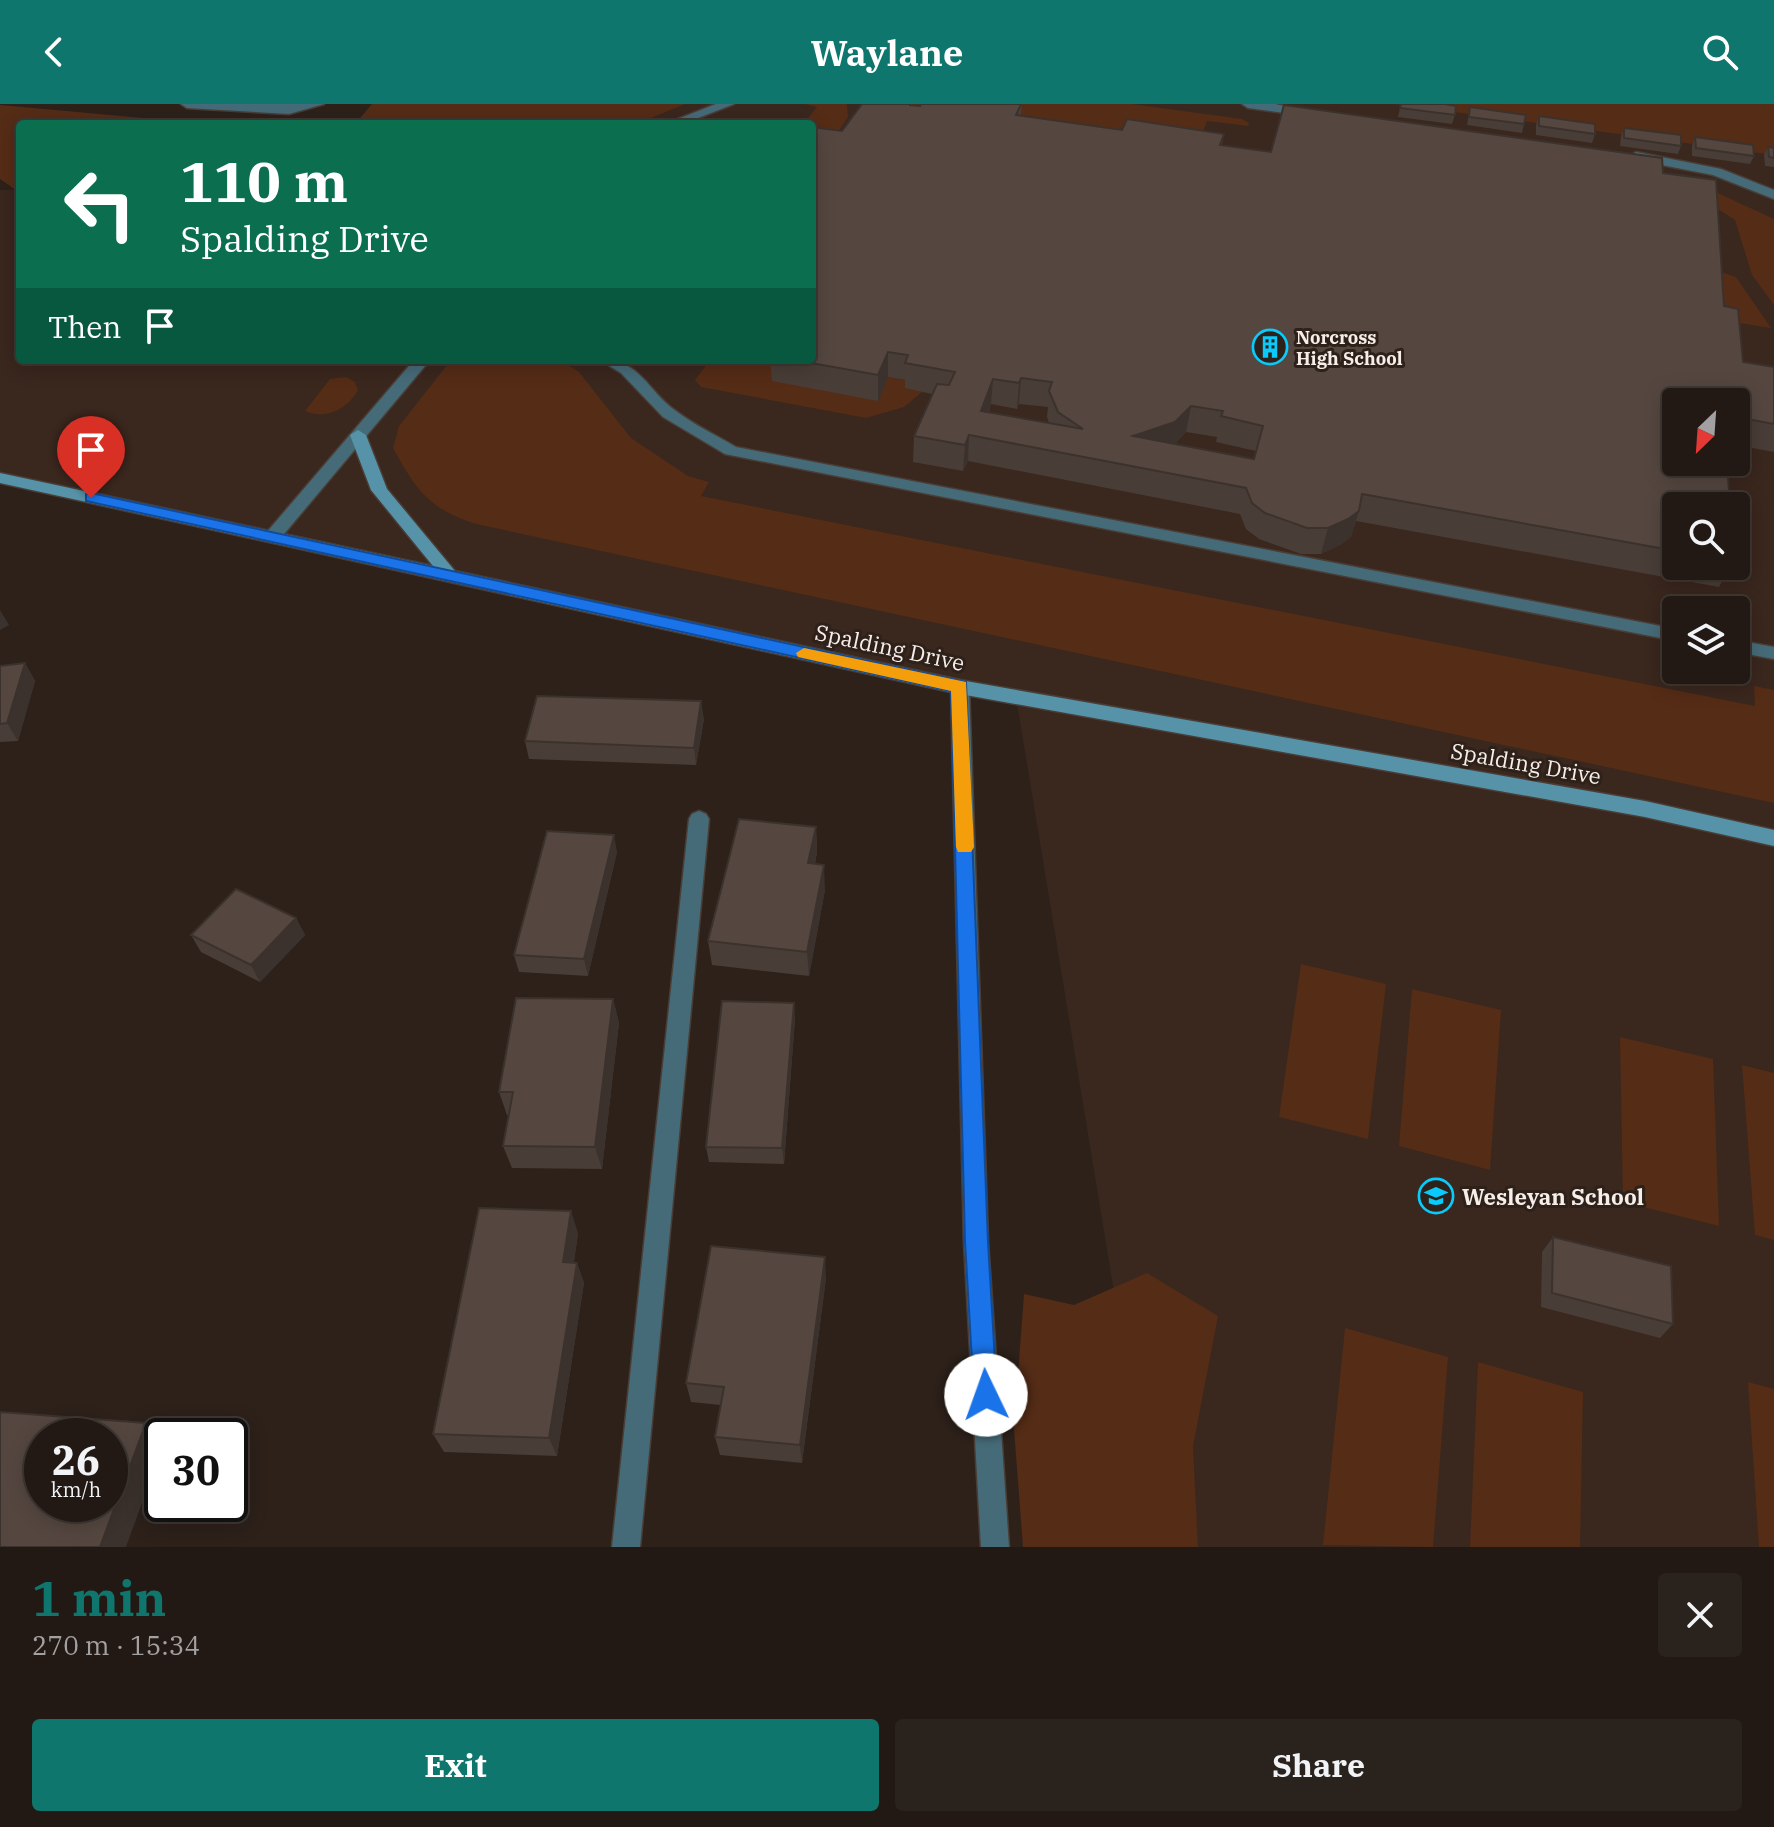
<!DOCTYPE html>
<html lang="en">
<head>
<meta charset="utf-8">
<style>
  :root { --surface:#221914; --page:#2a221d; --text:#f1f3f6; --muted:#a2a0a0; --line:#3f3834; --accent:#0f766e }
  body { margin:0; font-family:"IBM Plex Serif",serif; background:var(--page); color:var(--text); height:100vh; display:flex; flex-direction:column; font-size:30px; white-space:nowrap }
  * { box-sizing:border-box; margin:0 }
  p { font-size:26px; color:var(--muted) }
  .icon { flex:none; width:44px; height:44px; fill:none; stroke:currentColor; stroke-width:2; stroke-linecap:round; stroke-linejoin:round }
  .map { position:relative; height:1443px; overflow:hidden }
  .drawer { display:flex; flex-direction:column; background:var(--surface); flex:1 }
  .drawer>* { flex:none }
  .top-card { position:absolute; left:16px; top:16px; width:800px; height:244px; border-radius:8px; box-shadow:0 4px 20px #0003,0 0 0 2px var(--line); background:#0b6e4f; color:#fff; overflow:hidden }
  .needle { width:52px; rotate:205deg }
  .buttons { position:absolute; left:1662px; top:284px; display:grid; gap:16px }
  .buttons a { display:grid; place-items:center; width:88px; height:88px; border-radius:8px; background:var(--surface); box-shadow:0 4px 20px #0003,0 0 0 2px var(--line); font-size:40px }
  .speed { position:absolute; left:24px; top:1314px; display:flex; gap:16px; font-size:40px; font-weight:700; text-align:center }
  .speed>* { display:grid; place-content:center; width:104px; height:104px; border-radius:50%; background:var(--surface); box-shadow:0 4px 20px #0003,0 0 0 2px var(--line); line-height:1 }
  .speed small { font-size:20px; font-weight:400 }
  .speed .limit { border:4px solid #111; border-radius:12px; background:#fff; color:#111 }
  .pin { position:absolute; display:grid; place-items:center; width:68px; height:68px; color:#fff; margin:-82px -34px; border-radius:50% 50% 50% 0; rotate:-45deg; box-shadow:0 0 8px #0007 }
  .pin .icon { rotate:45deg }
  .me { position:absolute; width:88px; margin:-44px; rotate:357deg; stroke-linejoin:round; filter:drop-shadow(0 0 6px #0008) }
  .turn { display:flex; align-items:center; gap:28px; height:168px; padding:0 32px; font-size:36px }
  .turn .icon { width:104px; height:104px; stroke-width:2.5 }
  .turn b { display:block; font-size:56px; line-height:68px }
  .then { display:flex; align-items:center; height:76px; padding:0 32px; background:#0003; gap:16px; font-size:30px }
  .round { display:grid; place-items:center; flex:none; width:84px; height:84px; border-radius:8px; background:var(--page) }
  .summary { display:flex; align-items:center; justify-content:space-between; height:136px; padding:0 32px }
  h1 { font-size:48px; font-weight:800; line-height:60px; color:var(--accent) }
  .cta { display:flex; gap:16px; margin-top:auto; padding:16px 32px }
  .cta a { flex:1; height:92px; border-radius:8px; background:var(--accent); color:#fff; font-size:32px; font-weight:800; line-height:92px; text-align:center }
  .cta a+a { background:var(--page); color:var(--text) }
  header { display:flex; justify-content:space-between; align-items:center; height:104px; padding:0 32px; background:var(--accent); color:#fff; font-size:36px; font-weight:800 }
  .map>svg:first-child { display:block }
  .built { fill:#3a271e; fill-rule:evenodd }
  .green { fill:#552c16 }
  .lines { fill:none; stroke-linecap:round; stroke-linejoin:round }
  .service-casing { stroke:#493e37; stroke-width:3 }
  .minor-casing { stroke:#493e37; stroke-width:3 }
  .secondary-casing { stroke:#493e37; stroke-width:3 }
  .service { fill:#466b78; fill-rule:evenodd }
  .minor { fill:#466b78; fill-rule:evenodd }
  .secondary { fill:#5693a9; fill-rule:evenodd }
  .wall { fill:#493d37; fill-rule:evenodd }
  .shaded-wall { fill:#3c322d }
  .building { fill:#554740; stroke:#3c322d; stroke-width:2; fill-rule:evenodd }
  .route { fill:#1a73e8; stroke:#114b97; stroke-width:2 }
  .slow { fill:#f59e0b }
  .labels { text-anchor:middle; dominant-baseline:central; stroke-width:6; stroke-linejoin:round; paint-order:stroke }
  .far-poi-label { font-size:18px; font-weight:bold; fill:#f7eeea; stroke:#2d211a; text-anchor:start }
  .street-label { font-size:22px; fill:#f7eeea; stroke:#2d211a }
  .poi-label { font-size:22px; font-weight:bold; fill:#f7eeea; stroke:#2d211a; text-anchor:start }
</style>
</head>
<body>
<header><svg class="icon" aria-label="back" viewBox="0 0 24 24"><path d="M15 5l-7 7 7 7"/></svg>Waylane<svg class="icon" aria-label="search" viewBox="0 0 24 24"><circle cx="10" cy="10" r="6"/><path d="M15 15l6 6"/></svg></header>
<div class="map">
<svg width="1774" height="1443" viewBox="0 0 1774 1443">
  <rect width="100%" height="100%" fill="#2d211a"/>
  <path class="built" d="M593 0H1774V1443H1156L1016 593 0 374V86H20V256H812V20H564ZM1676 298H1736V358H1676ZM1676 402H1736V462H1676ZM1676 506H1736V566H1676Z"/>
  <path class="green" d="M372 0H685L636 20H355Z
    M805 0H847L848 13 832 38 812 37V20H789L804 19 817 3Z
    M870 0H1132L1242 15 1249 19 1248 22 1207 17 1196 46Z
    M1395 0H1774V51Z
    M0 1 176 17 281 20H20V89L0 75Z
    M1707 84 1774 115V201L1752 171 1735 116 1713 102Z
    M1712 165 1736 173 1771 224 1714 215Z
    M451 256H561L579 268 631 334 688 372 709 378 701 392 1755 602 1754 582 1774 586V699L476 420C429 405 416 386 393 344L399 322Z
    M710 256 765 260 767 256H786L878 297 888 273 908 277 922 288 904 303 866 314 701 283 695 276Z
    M346 273 355 278 358 286C348 305 326 316 305 307L330 275Z
    M1301 860 1386 880 1368 1035 1279 1013Z
    M1412 885 1501 906 1490 1066 1399 1042Z
    M1620 933 1713 955 1719 1122 1623 1098Z
    M1742 961 1774 969V1136L1755 1131Z
    M1147 1169 1218 1212 1193 1342 1198 1443H1023L1014 1325 1024 1190 1074 1201Z
    M1345 1224 1448 1253 1433 1443 1323 1441Z
    M1478 1258 1583 1288 1580 1443H1470Z
    M1748 1278 1774 1285V1443H1759Z"/>
  <g class="lines">
    <g class="service-casing">
      <path id="service" d="M699 707 706 710 709 715 640 1443H612L689 715 692 710Z"/>
    </g>
    <g class="minor-casing">
      <path id="minor" d="M181 0H324L289 10 187 4Z
        M716 0H734L683 20H665Z
        M1242 0H1275L1313 8 1307 12 1248 4Z
        M1636 48 1721 65 1774 86V95L1713 71 1631 55 1630 52Z
        M414 256H430L279 436H267V428Z
        M600 256C642 256 646 286 676 307 694 321 716 331 736 343L1676 525V537L725 350 663 313 621 269Z
        M1736 536 1774 543V555L1736 548Z
        M960 576 969 583 988 1138 1009 1443H981L964 1138 951 583Z"/>
    </g>
    <g class="secondary-casing">
      <path id="secondary" d="M358 326 366 331 387 385 455 467 960 576 1645 697 1774 726V742L1645 713 960 590 0 379V369L433 462 371 386 350 331Z"/>
    </g>
    <use href="#service" class="service"/>
    <use href="#minor" class="minor"/>
    <use href="#secondary" class="secondary"/>
  </g>
  <path class="wall" d="M862 0H912V1L920 2 1022 0 1021 12 1122 26 1224 30 1222 41 1271 48 1663 69 1724 202 1743 258 1774 263V348L1736 341V298H1676V462H1730L1719 483 1356 417 1351 433 1340 441 1321 450H1301L1259 435 1246 425 1240 410 968 357 963 367 913 358 914 332 932 290 905 284V276L888 273 878 297 772 277 770 256H812L842 27ZM991 300 1017 305 1019 300 1048 303 1047 313 1049 319 989 308ZM1186 328 1217 333 1216 338 1256 347 1254 355 1175 340Z
    M1401 0 1455 11 1452 20 1398 13Z
    M1470 3 1524 20 1522 29 1467 21Z
    M1539 12 1595 30 1592 39 1536 31V21Z
    M1624 24 1681 42 1678 50 1620 42 1621 32Z
    M1695 33 1754 52 1750 60 1692 52V42Z
    M1768 43 1774 44V63L1765 62 1764 51Z
    M745 256H767L765 260Z
    M25 559 35 577 18 637 0 638V562Z
    M704 615 696 661 529 655 525 637Z
    M816 723 817 748 815 760 825 786 809 872 712 861 708 837Z
    M617 748 588 872 519 868 514 851Z
    M296 814 305 831 260 878 201 848 191 831Z
    M613 895 619 919 602 1065 512 1064 503 1042 509 1011H507L499 988Z
    M795 915 784 1060 709 1058 706 1043Z
    M578 1129 574 1158 577 1159 584 1179 557 1352 444 1348 433 1330Z
    M1553 1133 1673 1220 1660 1234 1541 1203 1542 1148Z
    M826 1174 802 1359 720 1351 715 1333 721 1301 691 1298 686 1279Z"/>
  <path class="shaded-wall" d="M888 248V273L878 297V271Z
    M1021 274 1019 300 1017 305 1019 279Z
    M993 275 991 300 980 332 981 307Z
    M1191 302 1186 328 1171 344 1133 332Z
    M969 331 968 357 963 367 965 341Z
    M1359 407 1351 433 1340 441 1321 450 1328 424Z
    M0 506 9 521 0 526Z
    M25 559 35 577 18 637 7 619Z
    M701 597 704 615 696 661 694 644Z
    M816 723 817 748 810 784 808 759Z
    M614 731 617 748 588 872 584 855Z
    M824 761 825 786 809 872 807 848Z
    M296 814 305 831 260 878 251 861Z
    M613 895 619 919 602 1065 595 1043Z
    M794 899 795 915 784 1060 782 1044Z
    M571 1107 578 1129 571 1178 563 1158Z
    M825 1153 826 1174 802 1359 800 1341Z
    M577 1159 584 1179 557 1352 549 1334Z
    M146 1319 162 1335V1344L126 1443H100Z"/>
  <path class="building" d="M862 0H910V1L920 2 921 0H1021L1016 11 1122 26 1127 15 1224 30 1220 41 1271 48 1284 1 1662 54 1663 69 1716 76 1724 202 1738 205 1743 258 1774 263V320L1736 313V298H1676V358H1727L1730 402H1676V447L1362 390 1359 407 1348 415 1328 424H1307L1265 409 1252 399 1246 384 969 331 965 341 914 332 937 280 949 281 955 268 905 259 908 251 888 248 878 271 794 256H812V23L842 27ZM1021 274 1052 278 1049 287 1058 308 1083 325 981 307 993 275 1019 279ZM1191 302 1223 307 1221 312 1263 322 1254 355 1133 332 1175 318Z
    M1401 0H1445L1456 2 1455 11 1400 4Z
    M1470 3 1526 11 1524 20 1469 13Z
    M1539 12 1595 20V30L1539 22Z
    M1624 24 1681 31V42L1624 34Z
    M1695 33 1753 41 1754 52 1696 44Z
    M1768 43 1774 44V54L1769 53Z
    M25 559 7 619 0 620V562Z
    M537 592 701 597 694 644 525 637Z
    M739 715 816 723 808 759 824 761 807 848 708 837Z
    M547 727 614 731 584 855 514 851Z
    M236 785 296 814 251 861 191 831Z
    M516 894 613 895 595 1043 503 1042 513 988H499Z
    M722 897 794 899 782 1044 706 1043Z
    M479 1104 571 1107 563 1158 577 1159 549 1334 433 1330Z
    M1553 1133 1671 1162 1673 1220 1552 1189Z
    M711 1142 825 1153 800 1341 715 1333 724 1283 686 1279Z
    M0 1308 146 1319 100 1443H0ZM42 1332H110V1400H42Z"/>
  <path class="route" d="M91 389 966 578 988 1138 997 1291 994 1299 986 1303 977 1299 974 1291 965 1138 951 587 86 397V390Z"/>
  <path class="slow" d="M804 544 966 578 974 743 971 748H958L956 743 951 587 798 553 796 549Z"/>
  <defs>
    <g id="building-ring" transform="scale(1.8)"><circle r="9.5" fill="#2d211a" stroke="#09cafa" stroke-width="1.5"/><path d="M-4-6H4V6H1V3H-1V6H-4ZM-2.5-4.3h1.7v1.8h-1.7ZM.8-4.3h1.7v1.8H.8ZM-2.5-1h1.7V.8h-1.7ZM.8-1h1.7V.8H.8Z" fill="#09cafa"/></g>
    <g id="school-ring" transform="scale(1.8)"><circle r="9.5" fill="#2d211a" stroke="#09cafa" stroke-width="1.5"/><path d="M0-5L7-2L0 1L-7-2ZM-4 1L0 2.5L4 1V4Q0 6-4 4Z" fill="#09cafa"/></g>
  </defs>
  <g fill-rule="evenodd">
    <use href="#building-ring" x="1270" y="243"/>
    <use href="#school-ring" x="1436" y="1092"/>
  </g>
  <g class="labels">
    <g class="far-poi-label">
      <text x="1296" y="233">Norcross<tspan x="1296" dy="21">High School</tspan></text>
    </g>
    <g class="street-label">
      <text transform="translate(890 543) rotate(12)">Spalding Drive</text>
      <text transform="translate(1526 659) rotate(10)">Spalding Drive</text>
    </g>
    <g class="poi-label">
      <text x="1462" y="1092">Wesleyan School</text>
    </g>
  </g>
</svg>
<div class="buttons">
<a><svg class="needle" viewBox="-14 -14 28 28"><path d="M0-13l5 13h-10z" fill="#e53935"/><path d="M0 13l5-13h-10z" fill="#a2a0a0"/></svg></a>
<a><svg class="icon" aria-label="search" viewBox="0 0 24 24"><circle cx="10" cy="10" r="6"/><path d="M15 15l6 6"/></svg></a>
<a><svg class="icon" aria-label="layers" viewBox="0 0 24 24"><path d="M12 4l9 5-9 5-9-5zM3 14l9 5 9-5"/></svg></a>
</div>
<div class="speed"><div>26<small>km/h</small></div><div class="limit">30</div></div>
<div class="pin" style="left:91px;top:394px;background:#d93025"><svg class="icon" aria-label="arrive" viewBox="0 0 24 24"><path d="M6 21V4h12l-3 4 3 4H6"/></svg></div>
<svg class="me" style="left:986px;top:1291px" viewBox="-20 -20 40 40"><circle r="19" fill="#fff"/><path d="M0-13L10 11 0 6-10 11z" fill="#1a73e8"/></svg>
<div class="top-card">
<div class="turn"><svg class="icon" aria-label="left" viewBox="0 0 24 24"><path d="M17 20v-9H6M10 6l-5 5 5 5"/></svg><div><b>110 m</b>Spalding Drive</div></div>
<div class="then">Then<svg class="icon" aria-label="arrive" viewBox="0 0 24 24"><path d="M6 21V4h12l-3 4 3 4H6"/></svg></div>
</div>
</div>
<section class="drawer">
<div class="summary"><div><h1>1 min</h1><p>270 m · 15:34</p></div><a class="round"><svg class="icon" aria-label="close" viewBox="0 0 24 24"><path d="M6 6l12 12M18 6L6 18"/></svg></a></div>
<div class="cta"><a>Exit</a><a>Share</a></div>
</section>
</body>
</html>
